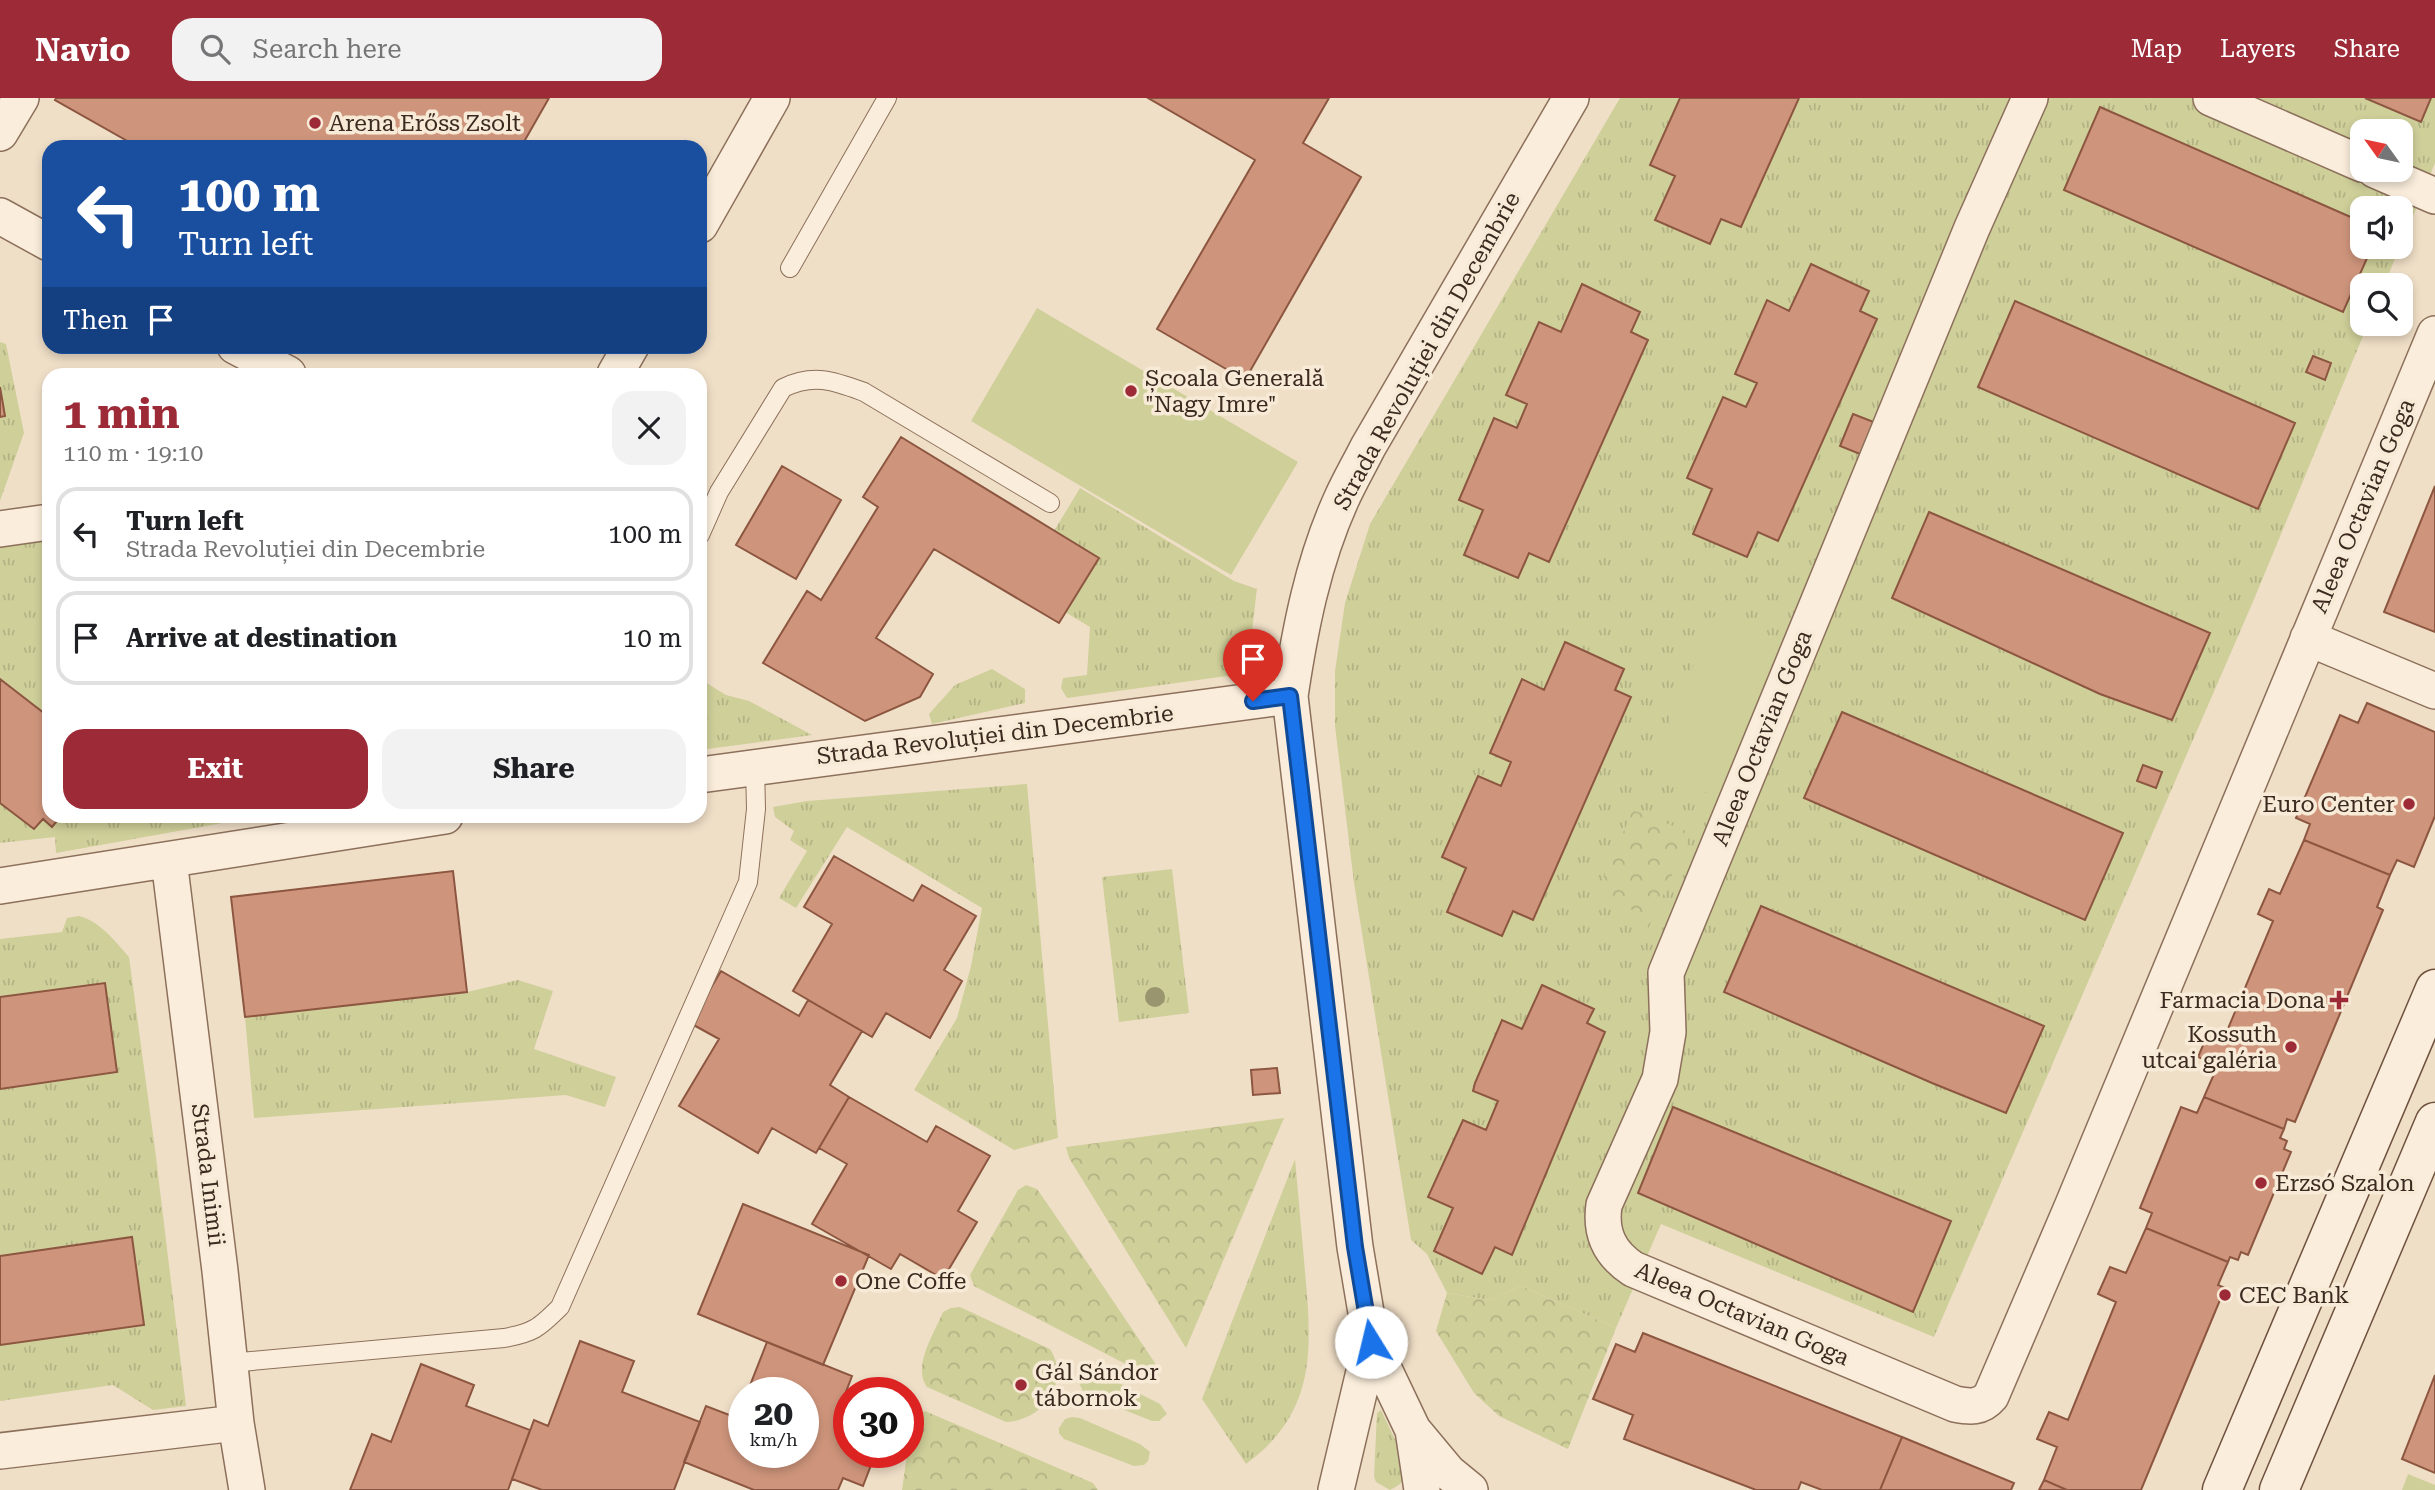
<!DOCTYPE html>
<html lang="en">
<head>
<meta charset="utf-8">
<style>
  :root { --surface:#fff; --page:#f2f2f2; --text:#202124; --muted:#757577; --line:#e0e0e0; --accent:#9d2a37 }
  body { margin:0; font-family:"Roboto Serif",serif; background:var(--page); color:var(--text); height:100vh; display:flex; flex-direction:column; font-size:26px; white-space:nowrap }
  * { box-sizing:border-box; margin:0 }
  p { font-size:23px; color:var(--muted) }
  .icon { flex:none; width:38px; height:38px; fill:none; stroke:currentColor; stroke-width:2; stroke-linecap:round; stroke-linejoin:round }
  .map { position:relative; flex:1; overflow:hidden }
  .side { position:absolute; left:42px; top:270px; width:665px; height:455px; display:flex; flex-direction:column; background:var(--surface); border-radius:21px; box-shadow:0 4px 10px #0003 }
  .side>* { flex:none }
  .top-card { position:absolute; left:42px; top:42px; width:665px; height:214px; border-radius:21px; box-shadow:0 4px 10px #0003; background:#1a4fa0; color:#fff; overflow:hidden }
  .needle { width:46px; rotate:303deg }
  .controls { position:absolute; left:2350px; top:21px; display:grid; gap:14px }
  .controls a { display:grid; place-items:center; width:63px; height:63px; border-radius:14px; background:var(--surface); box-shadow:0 4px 10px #0003; font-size:35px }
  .speed { position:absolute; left:728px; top:1279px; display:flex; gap:14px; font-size:35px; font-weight:700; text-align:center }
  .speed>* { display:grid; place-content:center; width:91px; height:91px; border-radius:50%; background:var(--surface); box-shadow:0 4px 10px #0003; line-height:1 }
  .speed small { font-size:18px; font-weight:400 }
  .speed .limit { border:10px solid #d22; background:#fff; color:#111 }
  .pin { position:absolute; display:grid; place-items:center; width:60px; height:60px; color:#fff; margin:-72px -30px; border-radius:50% 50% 50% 0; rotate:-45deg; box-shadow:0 0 7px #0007 }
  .pin .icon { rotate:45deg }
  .me { position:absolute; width:77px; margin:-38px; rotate:351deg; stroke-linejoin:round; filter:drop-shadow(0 0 5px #0008) }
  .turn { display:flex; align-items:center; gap:24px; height:147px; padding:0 21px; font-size:32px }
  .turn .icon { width:91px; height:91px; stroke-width:2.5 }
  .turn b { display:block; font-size:49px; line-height:60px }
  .then { display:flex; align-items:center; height:66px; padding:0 21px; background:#0003; gap:14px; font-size:26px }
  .round { display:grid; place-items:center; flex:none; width:74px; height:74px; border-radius:21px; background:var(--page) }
  .overview { display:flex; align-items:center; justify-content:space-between; height:119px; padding:0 21px }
  h1 { font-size:42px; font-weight:700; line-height:52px; color:var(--accent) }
  .button { display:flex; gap:14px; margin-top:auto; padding:14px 21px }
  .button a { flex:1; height:80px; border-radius:21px; background:var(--accent); color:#fff; font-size:28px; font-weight:700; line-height:80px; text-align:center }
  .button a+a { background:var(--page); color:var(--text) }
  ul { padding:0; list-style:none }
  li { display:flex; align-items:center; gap:21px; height:94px; margin:0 14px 10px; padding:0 7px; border:4px solid var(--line); border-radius:21px }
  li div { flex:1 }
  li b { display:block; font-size:26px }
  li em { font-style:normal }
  header { display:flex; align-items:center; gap:42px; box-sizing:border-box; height:98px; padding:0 35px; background:var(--accent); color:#fff }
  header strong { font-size:33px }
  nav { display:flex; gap:38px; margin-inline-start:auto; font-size:24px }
  .search { width:490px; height:63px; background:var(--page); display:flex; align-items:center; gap:18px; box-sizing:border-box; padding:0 24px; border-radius:21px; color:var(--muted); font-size:26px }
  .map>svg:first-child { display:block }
  .grass { fill:url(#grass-tufts); fill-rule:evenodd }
  .park { fill:url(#park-crowns) }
  .garden { fill:#cfcf9a }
  .building { fill:#cf957c; stroke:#8c5640; stroke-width:2 }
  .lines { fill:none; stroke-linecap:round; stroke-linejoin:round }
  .lane-casing { stroke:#8c705b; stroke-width:20 }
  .street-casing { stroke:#8c705b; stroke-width:38 }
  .secondary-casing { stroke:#6e513e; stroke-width:41 }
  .lane { stroke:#faeddb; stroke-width:18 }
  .street { stroke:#faeddb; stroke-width:35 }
  .secondary { stroke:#faeddb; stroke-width:38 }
  .tree { fill:#99956e }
  .route-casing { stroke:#114b97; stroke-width:18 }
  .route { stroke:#1a73e8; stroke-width:12 }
  .poi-dot { fill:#9d2a37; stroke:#f7ead7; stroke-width:2.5 }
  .labels { text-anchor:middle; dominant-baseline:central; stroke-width:7; stroke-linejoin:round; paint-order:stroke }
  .poi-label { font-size:23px; fill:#3c2a20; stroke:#f7ead7; text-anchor:start }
  .street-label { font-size:23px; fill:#3c2a20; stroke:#f7ead7 }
</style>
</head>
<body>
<header>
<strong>Navio</strong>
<div class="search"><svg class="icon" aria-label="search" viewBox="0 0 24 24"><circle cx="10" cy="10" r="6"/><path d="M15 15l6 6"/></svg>Search here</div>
<nav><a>Map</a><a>Layers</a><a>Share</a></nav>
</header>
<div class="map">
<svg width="2435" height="1392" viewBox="0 0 2435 1392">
  <defs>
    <pattern id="grass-tufts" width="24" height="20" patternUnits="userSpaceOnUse" patternTransform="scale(1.75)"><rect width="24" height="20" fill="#cfcf9a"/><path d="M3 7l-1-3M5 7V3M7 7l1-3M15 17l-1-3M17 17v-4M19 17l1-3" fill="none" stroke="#b3b284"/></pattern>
    <pattern id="park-crowns" width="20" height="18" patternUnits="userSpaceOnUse" patternTransform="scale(1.75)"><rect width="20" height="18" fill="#cfcf9a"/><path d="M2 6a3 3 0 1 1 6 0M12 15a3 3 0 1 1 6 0" fill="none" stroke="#b3b284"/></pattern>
  </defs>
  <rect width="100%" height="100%" fill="#f0dfc7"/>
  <path class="grass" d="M1620 0H2435V65L2401 147V110H2362V149H2400L2384 187H2362V226H2368L2255 499 1934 1239 1661 1126 1616 1230 1521 1188 1490 1202 1447 1195 1427 1156 1411 1142 1354 785 1335 628V573L1345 505 1370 426ZM2362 33H2401V72H2362Z
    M0 244 6 246 24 335 0 403Z
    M1080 390 1234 483 1257 491C1252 526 1255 555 1227 578L1067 600 1061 590 1063 580 1087 577 1090 529 1065 514 1099 460 1054 433Z
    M49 439V718H262L56 755 55 739 0 745V447Z
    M992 571 1025 591V605L932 626 929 616 955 587Z
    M700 581 726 597 749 603 812 637 700 652Z
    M1027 686 1058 1040 1014 1052 914 992 957 920 971 868 982 810 847 729 796 810 779 800 807 753 790 742 794 733 775 719 773 709 807 703Z
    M1172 771 1189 915 1119 924 1102 779Z
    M79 818C101 824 114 842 129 859L155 1051 186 1308 153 1312 113 1287 0 1303V841L62 834 67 820Z
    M518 882 553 893 534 951 616 979 605 1009 566 997 254 1020 245 919 467 894Z
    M1295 1061C1298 1094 1301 1128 1304 1162 1311 1244 1321 1311 1246 1366L1202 1301Z
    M1381 1312 1408 1369C1406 1381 1401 1387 1390 1392L1376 1384 1374 1379 1377 1315Z"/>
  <path class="park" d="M1633 712 1691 735 1647 833C1632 808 1624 798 1593 803Z
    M1284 1020 1186 1250 1069 1060 1066 1049Z
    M1026 1087 1037 1091 1053 1114 1155 1265V1276H1145L974 1188 970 1177 1018 1092Z
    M1521 1188 1616 1230 1568 1351 1499 1318 1474 1295 1436 1233 1447 1195 1490 1202Z
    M960 1209 1050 1251C1071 1283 1043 1323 1006 1324L927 1289C912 1269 934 1236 943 1214L951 1210Z
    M925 1313 1093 1385 1098 1392H902L912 1320Z"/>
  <path class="garden" d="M1037 210 1298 364 1231 477 971 323Z
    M1714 518 1786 548 1724 702 1650 671Z
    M1091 1274 1101 1276 1160 1306 1167 1316 1159 1323H1152L1092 1299 1083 1293 1079 1285 1083 1278Z
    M1072 1319 1080 1320 1140 1346 1150 1354 1148 1363 1144 1367 1134 1368 1064 1341 1059 1335V1330L1065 1321Z
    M2408 1376 2435 1387V1392H2402Z"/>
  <path class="building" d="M56 0H549L521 49H138L55 2Z
    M1148 0H1329L1303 45 1361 79 1245 282 1157 231 1255 62Z
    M1680 0H1799L1741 129 1721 121 1710 146 1655 122 1675 78 1650 67Z
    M2365 0H2431L2421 24Z
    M2100 9 2362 124V149H2372L2343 214 2064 92Z
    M1811 166 1869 193 1860 213 1877 221 1778 443 1758 434 1747 459 1693 436 1712 391 1687 380 1723 299 1746 309 1757 285 1735 276 1767 202 1789 213Z
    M1582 186 1640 214 1631 234 1648 242 1549 464 1529 455 1518 480 1464 457 1483 412 1459 402 1494 320 1517 330 1527 306 1506 297 1539 224 1561 234Z
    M2015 203 2295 325 2258 411 1978 289Z
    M2313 258 2331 265 2325 282 2306 274Z
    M0 289 5 318 0 319Z
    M1853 316 1884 328 1870 360 1840 348Z
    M901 339 1099 460 1059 525 934 451 876 540 933 576 920 599 865 623 763 565 807 493 821 502 878 409 863 399Z
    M782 368 841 402 796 481 736 447Z
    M2435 388V534L2384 514Z
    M1929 414 2210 535 2172 622 2100 596 1892 500Z
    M1565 544 1624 571 1615 592 1631 599 1533 822 1513 813 1502 838 1447 814 1466 770 1442 759 1478 678 1501 688 1511 664 1490 655 1522 581 1544 592Z
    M0 581 49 619V718H61L52 729 43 721 34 731 0 705Z
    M2367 605 2435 634V718L2414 769 2397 762 2390 777 2304 742 2310 726 2296 720 2340 617 2358 625Z
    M1842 614 2123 735 2085 822 1804 700Z
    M2143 667 2162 674 2156 690 2137 683Z
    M2304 742 2390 777 2377 809 2383 812 2295 1024 2287 1021 2284 1031 2204 999 2218 967 2198 959 2207 938 2222 945 2273 823 2258 816 2269 791 2280 796Z
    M834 758 913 803 922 787 976 818 944 872 962 883 930 940 886 915 872 939 793 893 832 826 804 809Z
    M453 773 467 894 245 919 231 799Z
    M1761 808 2044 928 2006 1015 1932 985 1724 894Z
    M721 873 799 918 808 902 862 933 830 987 849 999 816 1055 772 1030 758 1055 679 1008 719 941 690 925Z
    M105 885 117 974 0 991V899Z
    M1542 887 1594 911 1587 925 1605 934 1512 1157 1495 1149 1482 1176 1434 1153 1453 1110 1428 1099 1463 1022 1486 1032 1498 1003 1473 993 1475 985 1502 922 1522 931Z
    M1277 970 1280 995 1253 997 1251 972Z
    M849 999 927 1044 936 1028 990 1058 958 1113 977 1124 943 1181 900 1156 891 1171 812 1126 847 1066 819 1050Z
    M2204 999 2284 1031 2280 1040 2287 1043 2284 1051 2291 1054 2248 1157 2241 1154 2238 1162 2230 1159 2228 1164 2146 1130 2152 1115 2140 1110 2181 1009 2197 1015Z
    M1673 1009 1951 1123 1913 1214 1638 1095Z
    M743 1106 869 1157 823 1267 698 1216Z
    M2146 1130 2228 1164 2218 1187 2225 1190 2141 1392H2067L2044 1382 2057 1349 2037 1341 2049 1314 2068 1322 2116 1204 2098 1196 2110 1169 2126 1175Z
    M132 1139 144 1227 0 1247V1158Z
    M1643 1235 1902 1339 1880 1392H1822L1801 1384 1798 1392H1756L1624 1341 1633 1317 1593 1301 1616 1246 1635 1254Z
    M580 1243 634 1263 622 1294 700 1324 674 1392H542L512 1381 534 1322 548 1328Z
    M767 1244 852 1278 841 1307 849 1310V1354H876L863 1388 843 1380 838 1392H754L684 1364 706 1308 737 1320 744 1302V1354H803V1295H747Z
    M421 1266 474 1287 466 1308 530 1332 508 1392H350L372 1336 391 1344Z
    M2435 1277V1375L2402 1361Z
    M1902 1339 2014 1385 2011 1392H1880Z
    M2044 1382 2067 1392H2039Z"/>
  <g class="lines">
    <g class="lane-casing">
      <path id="lane" d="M790 170 887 0
        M700 437 719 394 783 290C814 275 834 283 864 294L1050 405
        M230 1265 504 1240C533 1235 539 1230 560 1209L748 784 756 711 755 668"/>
    </g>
    <g class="street-casing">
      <path id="street" d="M2030 0 1972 130 1666 875 1668 934 1660 981 1604 1107C1600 1135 1609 1155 1633 1171L1955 1306C1970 1309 1981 1310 1991 1298L2072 1109 2435 236
        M2211 0 2362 66
        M0 35 21 0
        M2375 72 2435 98
        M0 118 49 145
        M700 127 772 0
        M235 248 288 276
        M615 276 631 248
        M0 431 49 424
        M2308 540 2435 593
        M700 677 1290 598
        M169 762 220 1173 236 1325 247 1392
        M0 788 445 718
        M1413 1332 1448 1374 1470 1392
        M0 1353 236 1325
        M1336 1392 1371 1244
        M1422 1392 1413 1332 1371 1244 1355 1149 1290 598C1300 531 1313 464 1341 402 1349 384 1359 367 1368 349L1571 0"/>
    </g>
    <g class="secondary-casing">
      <path id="secondary" d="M2222 1392 2435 891
        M2279 1392 2435 1024"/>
    </g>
    <use href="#lane" class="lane"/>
    <use href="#street" class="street"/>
    <use href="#secondary" class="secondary"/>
  </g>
  <circle class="tree" cx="1155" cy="899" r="10"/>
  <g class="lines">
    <g class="route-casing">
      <path id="route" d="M1253 603 1290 598 1355 1149 1371 1244"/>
    </g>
    <use href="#route" class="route"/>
  </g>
  <g class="poi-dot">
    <circle cx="315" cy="25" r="7"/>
    <circle cx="1131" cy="293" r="7"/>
    <circle cx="2409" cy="706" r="7"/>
    <path d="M2335.5 891.5h7v7h7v7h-7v7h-7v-7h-7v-7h7z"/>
    <circle cx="2291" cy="949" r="7"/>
    <circle cx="2261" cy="1085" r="7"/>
    <circle cx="841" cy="1183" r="7"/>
    <circle cx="2225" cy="1197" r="7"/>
    <circle cx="1021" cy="1287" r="7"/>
  </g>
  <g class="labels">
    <g class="poi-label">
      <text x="329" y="25">Arena Erőss Zsolt</text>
      <text x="1145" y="280">Școala Generală<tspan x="1145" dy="26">"Nagy Imre"</tspan></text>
      <text x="2395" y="706" text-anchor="end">Euro Center</text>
      <text x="2325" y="902" text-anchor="end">Farmacia Dona</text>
      <text x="2277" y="936" text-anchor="end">Kossuth<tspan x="2277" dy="26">utcai galéria</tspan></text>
      <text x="2275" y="1085">Erzsó Szalon</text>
      <text x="855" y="1183">One Coffe</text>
      <text x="2239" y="1197">CEC Bank</text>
      <text x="1035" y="1274">Gál Sándor<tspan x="1035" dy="26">tábornok</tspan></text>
    </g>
    <g class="street-label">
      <text transform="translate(1427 253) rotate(-61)">Strada Revoluției din Decembrie</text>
      <text transform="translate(2363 408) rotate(-67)">Aleea Octavian Goga</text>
      <text transform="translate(995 637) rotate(-7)">Strada Revoluției din Decembrie</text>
      <text transform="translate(1762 640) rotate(-68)">Aleea Octavian Goga</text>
      <text transform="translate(208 1077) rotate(83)">Strada Inimii</text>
      <text transform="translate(1742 1216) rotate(23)">Aleea Octavian Goga</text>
    </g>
  </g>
</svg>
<div class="controls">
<a><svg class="needle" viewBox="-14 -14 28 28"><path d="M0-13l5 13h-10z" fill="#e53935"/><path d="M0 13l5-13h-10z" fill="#757577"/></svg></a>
<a><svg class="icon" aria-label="sound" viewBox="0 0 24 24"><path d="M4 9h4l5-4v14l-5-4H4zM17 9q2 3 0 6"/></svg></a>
<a><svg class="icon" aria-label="search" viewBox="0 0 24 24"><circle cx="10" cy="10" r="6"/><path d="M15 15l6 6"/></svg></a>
</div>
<div class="speed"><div>20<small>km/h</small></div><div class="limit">30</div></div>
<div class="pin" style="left:1253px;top:603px;background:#d93025"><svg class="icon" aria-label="arrive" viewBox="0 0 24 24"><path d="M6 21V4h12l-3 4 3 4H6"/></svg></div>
<svg class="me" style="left:1371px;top:1244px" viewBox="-20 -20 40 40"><circle r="19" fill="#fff"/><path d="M0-13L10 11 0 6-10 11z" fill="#1a73e8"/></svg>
<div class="top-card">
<div class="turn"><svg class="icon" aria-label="left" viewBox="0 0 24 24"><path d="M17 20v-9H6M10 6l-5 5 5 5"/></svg><div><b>100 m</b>Turn left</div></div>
<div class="then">Then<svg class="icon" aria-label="arrive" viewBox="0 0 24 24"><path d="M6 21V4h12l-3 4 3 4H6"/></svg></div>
</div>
<section class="side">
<div class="overview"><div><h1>1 min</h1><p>110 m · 19:10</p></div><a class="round"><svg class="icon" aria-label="close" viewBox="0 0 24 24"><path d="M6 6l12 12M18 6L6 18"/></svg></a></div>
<ul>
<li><svg class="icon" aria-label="left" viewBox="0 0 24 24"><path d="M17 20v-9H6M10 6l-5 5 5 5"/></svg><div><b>Turn left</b><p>Strada Revoluției din Decembrie</p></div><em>100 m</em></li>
<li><svg class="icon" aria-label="arrive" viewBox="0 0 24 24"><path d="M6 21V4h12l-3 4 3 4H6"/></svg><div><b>Arrive at destination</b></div><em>10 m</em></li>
</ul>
<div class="button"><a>Exit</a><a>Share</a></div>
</section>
</div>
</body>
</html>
